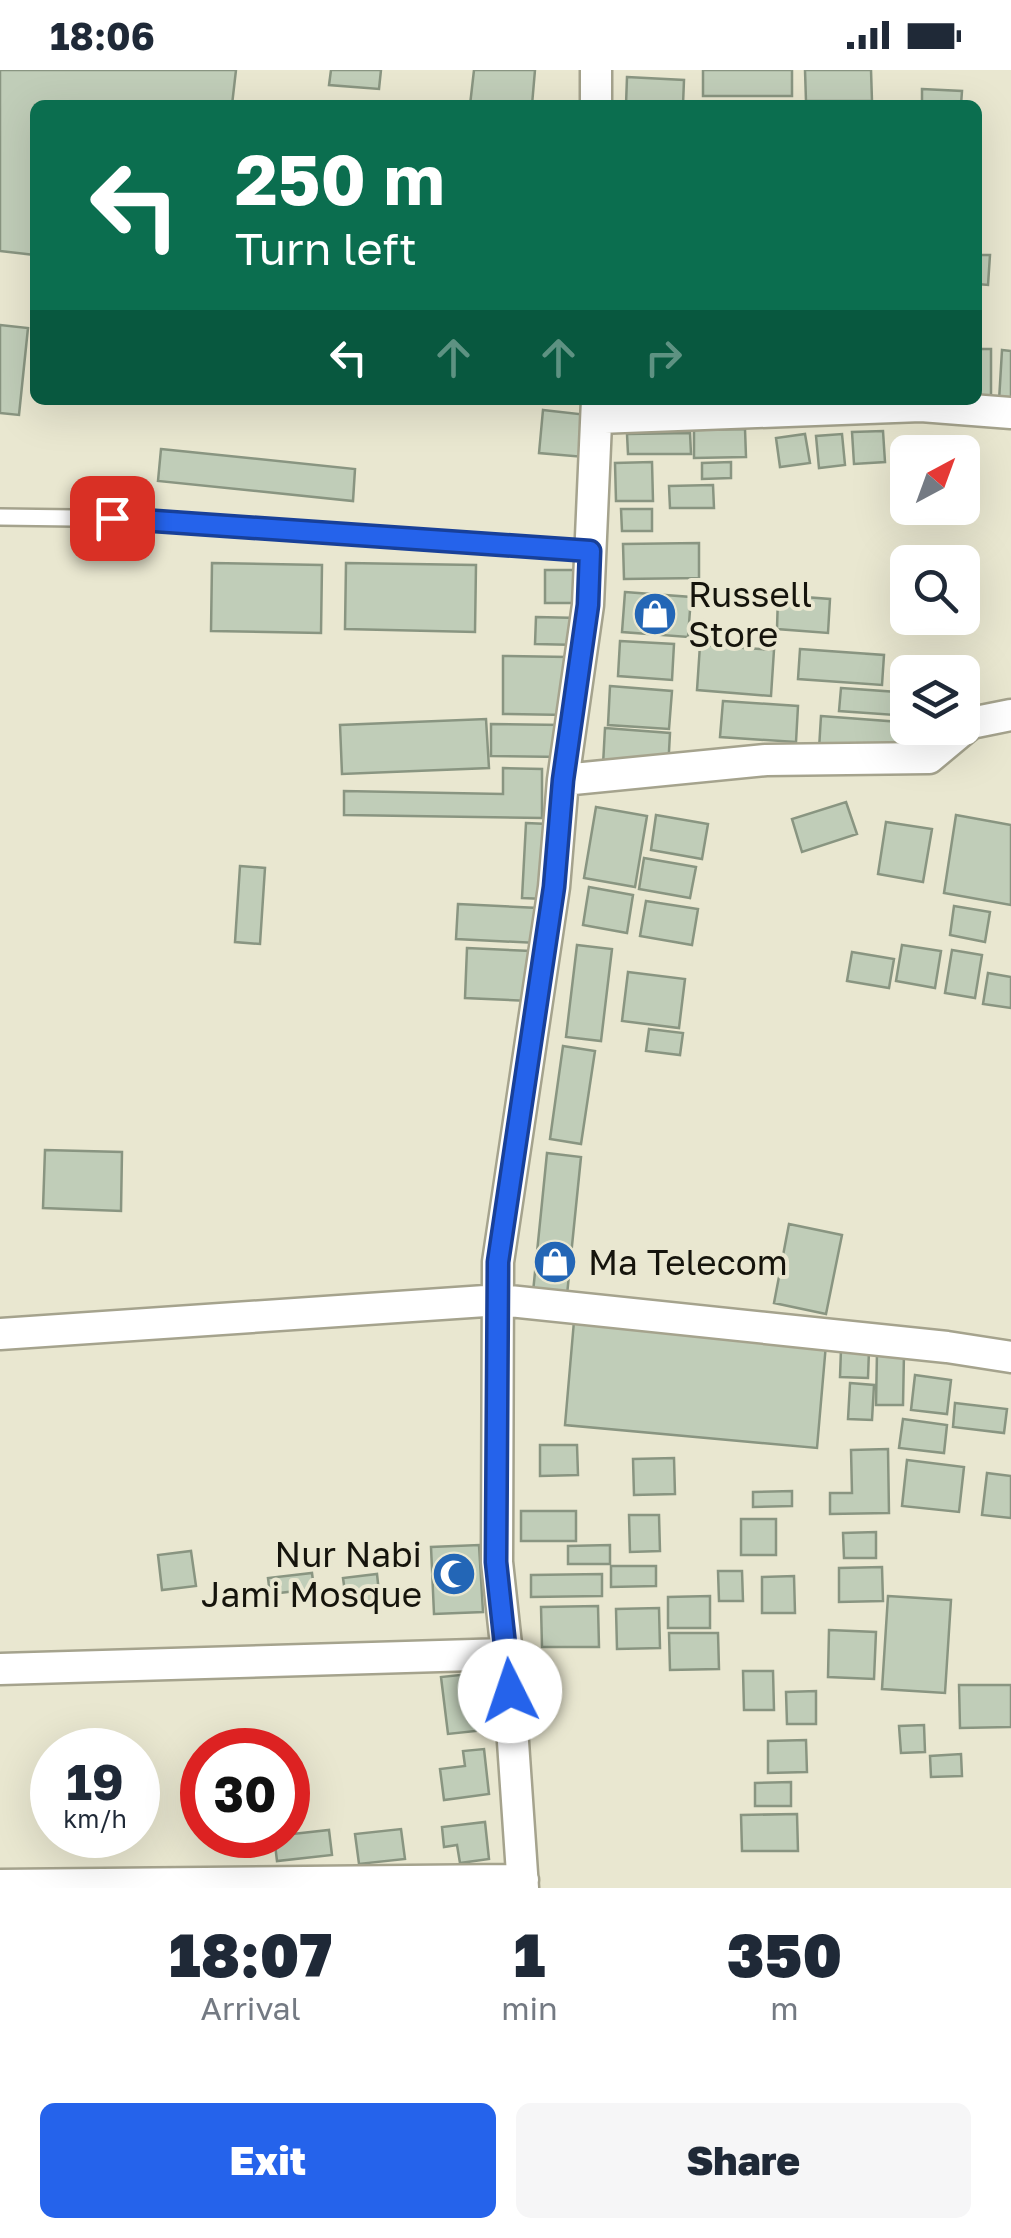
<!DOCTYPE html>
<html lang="en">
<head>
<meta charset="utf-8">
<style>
  :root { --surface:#fff; --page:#f6f6f7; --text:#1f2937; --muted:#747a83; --accent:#2563eb }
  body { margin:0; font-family:"Golos Text",sans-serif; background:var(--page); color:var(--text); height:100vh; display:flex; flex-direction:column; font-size:38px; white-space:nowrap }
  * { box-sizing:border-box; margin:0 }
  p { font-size:32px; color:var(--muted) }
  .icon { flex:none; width:55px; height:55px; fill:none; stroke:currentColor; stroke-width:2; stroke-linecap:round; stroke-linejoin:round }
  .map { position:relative; height:1818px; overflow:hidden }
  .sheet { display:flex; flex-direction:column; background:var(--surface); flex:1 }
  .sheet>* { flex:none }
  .banner { position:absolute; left:30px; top:30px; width:952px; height:305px; border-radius:15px; box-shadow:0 10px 40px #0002; background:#0b6e4f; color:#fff; overflow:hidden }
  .needle { width:65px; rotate:41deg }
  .buttons { position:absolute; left:890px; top:365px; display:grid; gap:20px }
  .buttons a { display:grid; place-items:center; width:90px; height:90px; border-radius:15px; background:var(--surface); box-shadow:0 10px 40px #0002; font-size:50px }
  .speed { position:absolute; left:30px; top:1658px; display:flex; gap:20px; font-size:50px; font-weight:700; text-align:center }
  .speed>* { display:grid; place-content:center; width:130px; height:130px; border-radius:50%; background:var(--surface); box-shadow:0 10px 40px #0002; line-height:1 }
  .speed small { font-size:25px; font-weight:400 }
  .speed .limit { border:15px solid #d22; background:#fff; color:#111 }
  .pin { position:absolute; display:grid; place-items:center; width:85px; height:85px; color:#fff; margin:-42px; border-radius:20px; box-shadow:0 5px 15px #0006 }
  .me { position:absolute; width:110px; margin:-55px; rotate:356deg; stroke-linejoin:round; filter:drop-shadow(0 0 8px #0008) }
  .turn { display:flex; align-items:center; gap:35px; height:210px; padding:0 40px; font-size:45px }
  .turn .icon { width:130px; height:130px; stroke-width:2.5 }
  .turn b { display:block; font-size:70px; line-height:85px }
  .lanes { display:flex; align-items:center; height:95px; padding:0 40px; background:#0003; justify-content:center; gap:50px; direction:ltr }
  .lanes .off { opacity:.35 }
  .eta { display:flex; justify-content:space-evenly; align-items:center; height:170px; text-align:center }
  .eta b { font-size:60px; font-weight:800; line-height:70px }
  .cta { display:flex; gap:20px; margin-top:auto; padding:20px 40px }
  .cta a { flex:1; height:115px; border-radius:15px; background:var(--accent); color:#fff; font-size:40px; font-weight:800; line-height:115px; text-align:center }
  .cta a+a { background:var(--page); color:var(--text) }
  .status { display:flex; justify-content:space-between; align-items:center; height:70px; padding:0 50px; background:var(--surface); direction:ltr }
  .status svg { height:28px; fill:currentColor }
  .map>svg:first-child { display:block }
  .building { fill:#c0cdb8; stroke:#899581; stroke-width:2.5 }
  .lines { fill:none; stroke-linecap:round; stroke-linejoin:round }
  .lane-casing { stroke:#a5a38d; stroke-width:20 }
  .street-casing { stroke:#a5a38d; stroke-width:35 }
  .lane { stroke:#fff; stroke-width:15 }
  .street { stroke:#fff; stroke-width:30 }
  .route-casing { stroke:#184099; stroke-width:25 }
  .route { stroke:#2563eb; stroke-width:18 }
  .labels { text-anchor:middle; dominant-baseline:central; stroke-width:8; stroke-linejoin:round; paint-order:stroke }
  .poi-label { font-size:35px; fill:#15140c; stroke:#e9e7d0; text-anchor:start }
</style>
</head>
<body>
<div class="status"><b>18:06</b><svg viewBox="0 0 49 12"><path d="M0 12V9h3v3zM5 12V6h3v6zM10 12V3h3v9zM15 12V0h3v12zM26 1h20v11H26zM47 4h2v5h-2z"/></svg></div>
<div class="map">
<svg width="1011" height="1818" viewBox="0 0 1011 1818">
  <rect width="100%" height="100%" fill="#e9e7d0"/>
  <path class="building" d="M0 0H236L232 35H35V185L0 181Z
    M331 0H381L379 19 329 15Z
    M474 0H535L532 35H470Z
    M703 0H792V26H703Z
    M805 0H871L872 31H806Z
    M627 7 684 10 683 35H626Z
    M922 19 962 21 961 35H922Z
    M978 185H990L988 215 978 214Z
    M0 255 28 258 19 345 0 343Z
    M978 279H991V328L978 329Z
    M1002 280 1011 281V331H999Z
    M543 340 588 345 584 387 539 383Z
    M745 359 746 387 694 388V360Z
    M883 361 885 392 854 394 852 362Z
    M690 363 691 384H628L627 364Z
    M805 364 810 393 780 397 776 368Z
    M842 364 845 395 819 398 816 366Z
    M161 379 355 399 353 431 158 411Z
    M652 392 653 431H616L615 393Z
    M731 392V408L702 409V393Z
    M713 415 714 438H670L669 416Z
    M621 439H652V461H622Z
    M699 473V508L624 509 623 474Z
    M212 493 322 495 321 563 211 561Z
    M346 493 476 495 475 562 345 559Z
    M545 500H578V533H545Z
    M625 522 691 527 688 567 622 562Z
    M778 525 830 529 828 563 777 559Z
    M536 547 580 548 579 575 535 574Z
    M620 571 674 574 672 610 618 606Z
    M700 575 774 580 771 626 697 620Z
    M800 579 884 585 882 615 798 609Z
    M503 586 568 587 567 645 503 644Z
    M610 616 672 621 669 659 608 655Z
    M841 618 897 622 895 645 839 641Z
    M723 631 798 636 796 672 720 667Z
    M821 646 900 652 898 684 819 679Z
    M486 649 489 698 342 704 340 655Z
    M491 654 564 655 563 687 491 686Z
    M605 658 670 663 668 700 603 695Z
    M503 698 542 699V748L344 745V721L503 724Z
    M846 732 857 764 802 782 792 749Z
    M596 737 647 746 635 817 584 808Z
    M656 745 708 754 702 789 651 780Z
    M956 745 1011 755V835L944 823Z
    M886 752 932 759 923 812 878 804Z
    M526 753 548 754 545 829 522 828Z
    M644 788 696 797 690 828 639 819Z
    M240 796 265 798 260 874 235 872Z
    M589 817 633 825 627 863 583 855Z
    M646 831 698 839 692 875 640 866Z
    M458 834 538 838 537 873 456 869Z
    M954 836 990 842 985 872 950 865Z
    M577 875 612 879 601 971 566 967Z
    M902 875 941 881 935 918 896 911Z
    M467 878 531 881 529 931 465 928Z
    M952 880 982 885 975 928 945 923Z
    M852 882 894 889 889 918 847 911Z
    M628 902 685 909 679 958 622 951Z
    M988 903 1011 907V938L983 934Z
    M649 959 683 963 680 985 646 981Z
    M563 976 595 981 581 1074 550 1069Z
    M45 1080 122 1082 121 1141 43 1138Z
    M547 1083 581 1087 567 1225 533 1222Z
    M789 1154 842 1165 826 1244 774 1233Z
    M574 1251 826 1274 817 1378 565 1355Z
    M841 1279 869 1280 868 1308 840 1307Z
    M877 1282 904 1283 903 1335H876Z
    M915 1305 951 1310 947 1344 911 1340Z
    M850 1313 874 1315 872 1350 848 1349Z
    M955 1333 1007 1339 1004 1363 953 1357Z
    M903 1349 947 1355 944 1383 899 1378Z
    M540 1375H577L578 1405 540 1406Z
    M888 1379 889 1443 830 1444V1423H852L851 1380Z
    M674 1388 675 1424 634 1425 633 1389Z
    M907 1390 964 1397 959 1442 902 1436Z
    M987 1403 1011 1406V1448L982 1445Z
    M792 1421V1436L753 1437V1422Z
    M521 1441H576V1471H521Z
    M629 1445H659L660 1481 630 1482Z
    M741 1449H776V1485H741Z
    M876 1462V1488H844L843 1463Z
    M479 1475 483 1542 434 1544 431 1477Z
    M610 1475V1494H568V1476Z
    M191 1481 196 1516 162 1520 158 1485Z
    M611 1496H656V1516L611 1517Z
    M882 1497 883 1531 839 1532V1498Z
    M718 1501H742L743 1531H719Z
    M312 1503 314 1519 270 1524 268 1508Z
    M377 1504 380 1532 347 1537 343 1508Z
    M602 1504V1526L531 1527V1505Z
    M794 1506 795 1543H762V1507Z
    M710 1526V1558H668V1527Z
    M888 1526 951 1530 945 1623 882 1619Z
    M598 1536 599 1577H542L541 1537Z
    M659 1538 660 1578 617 1579 616 1539Z
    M829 1560 876 1562 874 1609 828 1607Z
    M669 1563H718L719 1599 670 1600Z
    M743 1601H773L774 1640H744Z
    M469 1604 476 1661 448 1664 441 1607Z
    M959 1615H1011V1657L960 1658Z
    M816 1621V1654H787L786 1622Z
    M924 1655 925 1682 901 1683 899 1656Z
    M806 1670 807 1702 768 1703V1671Z
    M484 1679 489 1724 444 1730 440 1699 465 1696 463 1681Z
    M961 1684 962 1706 931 1707 930 1686Z
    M791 1712V1736H755V1713Z
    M797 1744 798 1781H742L741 1745Z
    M485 1752 489 1789 460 1793 457 1775 444 1777 442 1757Z
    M401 1759 405 1789 359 1794 355 1764Z
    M329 1760 332 1785 277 1791 274 1766Z"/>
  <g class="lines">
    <g class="lane-casing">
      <path id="lane" d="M0 447 149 449 590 481"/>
    </g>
    <g class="street-casing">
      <path id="street" d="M596 35V0
        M598 348 921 336 1011 343
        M563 710 766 690 929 688 971 653 1011 645
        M0 1264 500 1230 947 1277 1011 1287
        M0 1599 507 1584
        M0 1815 523 1810
        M523 1818 507 1584 497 1492 498 1192 554 817 563 710 588 535 597 330"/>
    </g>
    <use href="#lane" class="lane"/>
    <use href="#street" class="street"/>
  </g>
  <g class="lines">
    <g class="route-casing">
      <path id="route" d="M112 448 590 481 588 535 563 710 554 817 498 1192 496 1492 510 1621"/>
    </g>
    <use href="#route" class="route"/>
  </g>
  <defs>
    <g id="shop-disc" transform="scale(2.25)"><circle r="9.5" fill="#2366b6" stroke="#e9e7d0"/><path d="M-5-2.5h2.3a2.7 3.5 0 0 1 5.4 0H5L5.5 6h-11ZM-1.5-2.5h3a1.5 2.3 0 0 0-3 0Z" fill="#fff"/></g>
    <g id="mosque-disc" transform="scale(2.25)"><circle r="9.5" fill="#2366b6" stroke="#e9e7d0"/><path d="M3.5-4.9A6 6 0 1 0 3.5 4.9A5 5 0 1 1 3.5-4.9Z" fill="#fff"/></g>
  </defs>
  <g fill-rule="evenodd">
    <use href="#shop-disc" x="655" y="544"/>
    <use href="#shop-disc" x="555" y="1192"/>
    <use href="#mosque-disc" x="454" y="1504"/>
  </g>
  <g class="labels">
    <g class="poi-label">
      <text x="688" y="524">Russell<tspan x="688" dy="40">Store</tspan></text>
      <text x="588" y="1192">Ma Telecom</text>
      <text x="422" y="1484" text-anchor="end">Nur Nabi<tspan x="422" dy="40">Jami Mosque</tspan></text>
    </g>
  </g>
</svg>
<div class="buttons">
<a><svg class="needle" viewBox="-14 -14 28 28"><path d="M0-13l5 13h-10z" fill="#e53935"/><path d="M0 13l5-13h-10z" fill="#747a83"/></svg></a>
<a><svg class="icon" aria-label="search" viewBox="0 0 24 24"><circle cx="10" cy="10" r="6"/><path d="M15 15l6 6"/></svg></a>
<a><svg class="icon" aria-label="layers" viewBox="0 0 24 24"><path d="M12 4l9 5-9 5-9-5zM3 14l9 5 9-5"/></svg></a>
</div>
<div class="speed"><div>19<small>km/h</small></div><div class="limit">30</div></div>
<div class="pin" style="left:112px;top:448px;background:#d93025"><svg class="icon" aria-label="arrive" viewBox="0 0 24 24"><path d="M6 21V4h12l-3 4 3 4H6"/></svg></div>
<svg class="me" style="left:510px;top:1621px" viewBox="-20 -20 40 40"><circle r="19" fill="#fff"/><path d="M0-13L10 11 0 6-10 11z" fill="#2563eb"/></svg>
<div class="banner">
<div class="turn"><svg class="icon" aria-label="left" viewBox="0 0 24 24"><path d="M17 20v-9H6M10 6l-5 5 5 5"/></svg><div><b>250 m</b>Turn left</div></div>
<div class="lanes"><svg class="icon" aria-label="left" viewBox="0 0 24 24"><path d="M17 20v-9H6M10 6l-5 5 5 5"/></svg><svg class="icon off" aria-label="ahead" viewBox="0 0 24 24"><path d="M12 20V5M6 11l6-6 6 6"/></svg><svg class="icon off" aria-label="ahead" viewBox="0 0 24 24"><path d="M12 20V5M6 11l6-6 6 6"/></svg><svg class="icon off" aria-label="right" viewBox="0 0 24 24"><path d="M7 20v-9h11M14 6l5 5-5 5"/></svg></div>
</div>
</div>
<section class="sheet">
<div class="eta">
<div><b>18:07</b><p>Arrival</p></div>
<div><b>1</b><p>min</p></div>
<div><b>350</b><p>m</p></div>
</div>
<div class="cta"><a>Exit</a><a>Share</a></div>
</section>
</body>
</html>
